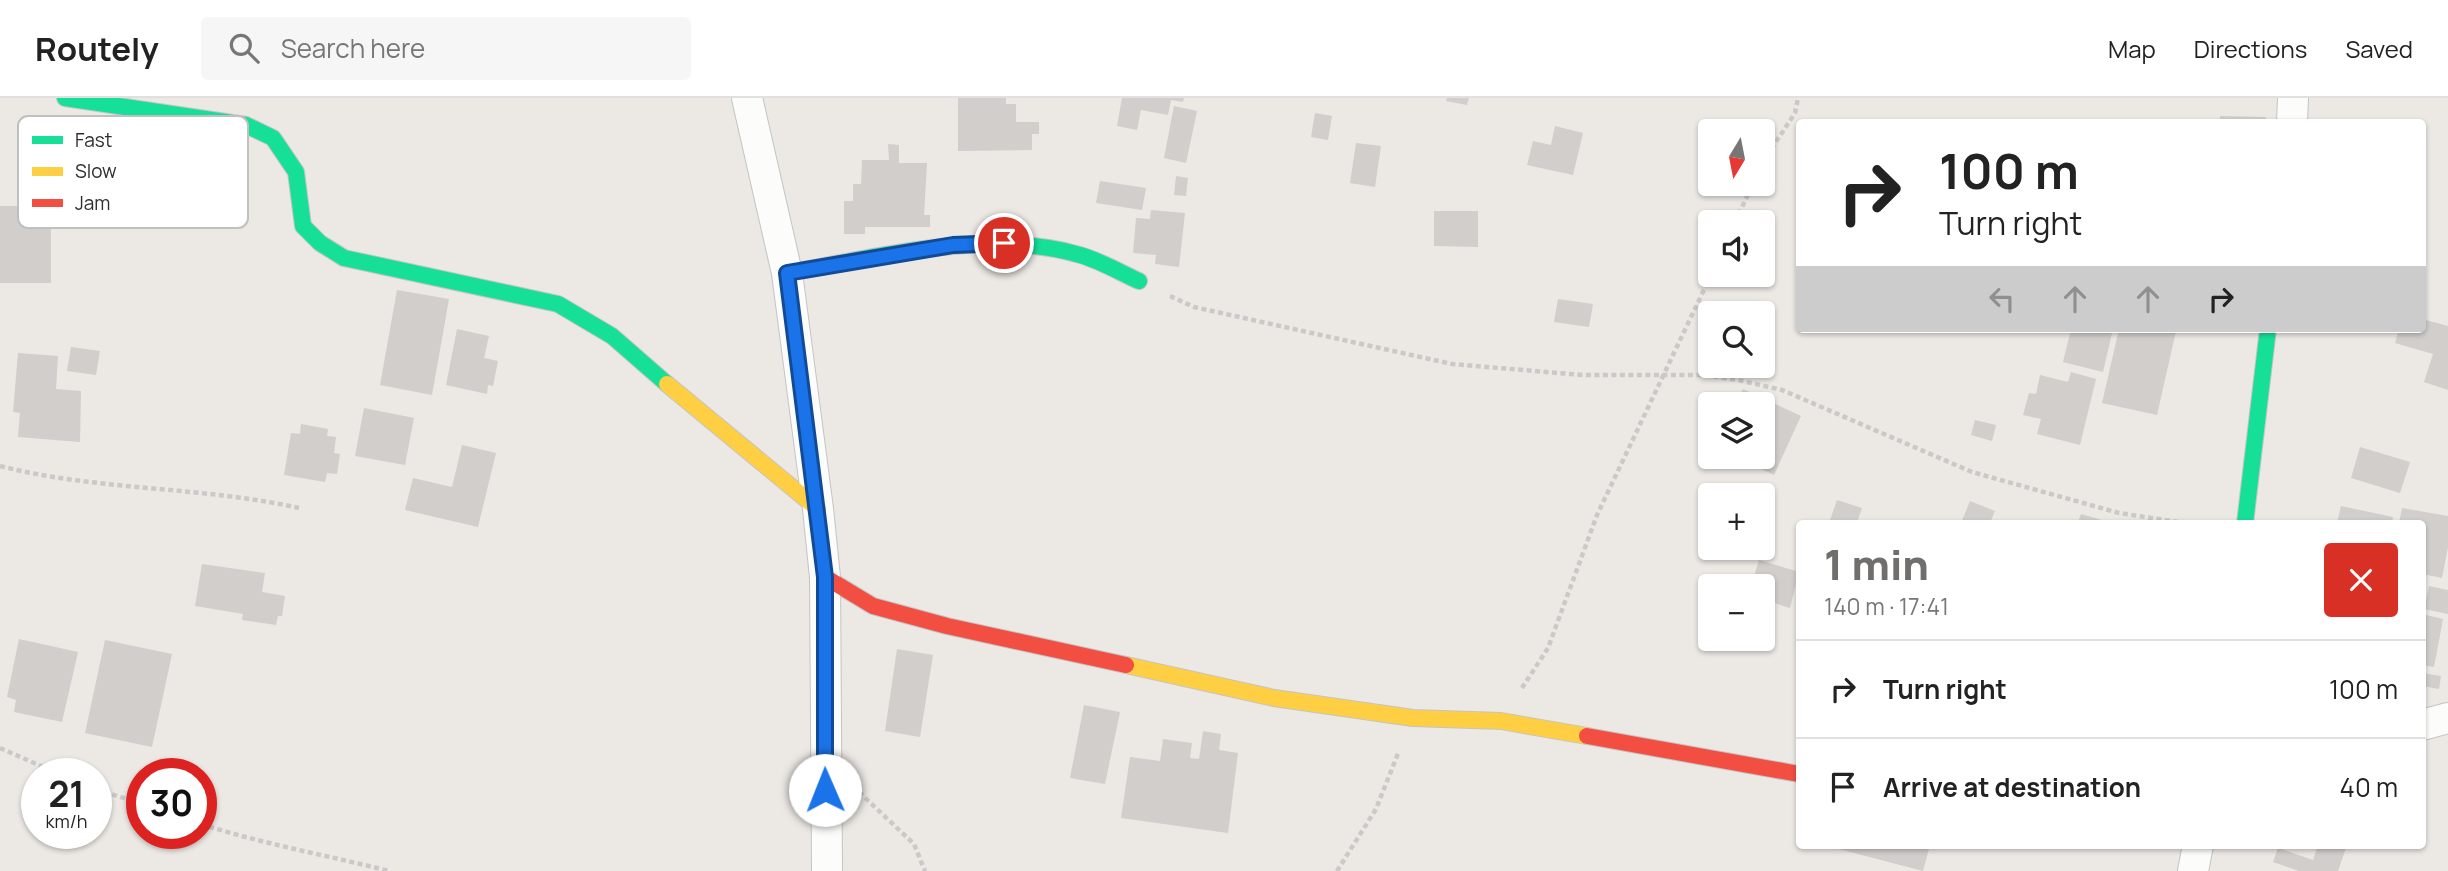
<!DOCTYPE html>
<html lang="en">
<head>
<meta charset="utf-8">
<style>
  :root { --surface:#fff; --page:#f6f6f6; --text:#222; --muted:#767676; --line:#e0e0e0; --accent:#706f6e }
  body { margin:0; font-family:Manrope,sans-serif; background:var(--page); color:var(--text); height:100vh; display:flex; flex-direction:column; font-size:26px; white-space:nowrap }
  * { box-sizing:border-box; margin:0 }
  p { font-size:23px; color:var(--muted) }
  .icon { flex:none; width:38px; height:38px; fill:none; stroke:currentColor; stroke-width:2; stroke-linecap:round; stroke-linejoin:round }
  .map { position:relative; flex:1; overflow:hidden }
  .side { position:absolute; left:1796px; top:422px; width:630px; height:329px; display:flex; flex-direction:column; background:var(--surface); border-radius:7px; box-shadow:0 2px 5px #0004 }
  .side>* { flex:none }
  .top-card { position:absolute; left:1796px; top:21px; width:630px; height:214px; border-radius:7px; box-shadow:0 2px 5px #0004; background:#fff; color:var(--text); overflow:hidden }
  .needle { width:46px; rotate:190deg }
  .controls { position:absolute; left:1698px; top:21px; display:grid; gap:14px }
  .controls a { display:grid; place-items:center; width:77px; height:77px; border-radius:7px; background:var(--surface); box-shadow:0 2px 5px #0004; font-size:35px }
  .speed { position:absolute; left:21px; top:660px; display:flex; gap:14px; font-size:35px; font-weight:700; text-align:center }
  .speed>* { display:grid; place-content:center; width:91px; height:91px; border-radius:50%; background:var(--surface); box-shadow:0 2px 5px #0004; line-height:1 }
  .speed small { font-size:18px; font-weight:400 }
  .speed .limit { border:10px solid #d22; background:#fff; color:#111 }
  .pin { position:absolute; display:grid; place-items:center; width:60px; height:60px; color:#fff; margin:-30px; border:4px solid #fff; border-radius:50%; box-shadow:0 2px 7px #0007 }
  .me { position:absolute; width:77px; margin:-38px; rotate:359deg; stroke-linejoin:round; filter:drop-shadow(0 0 5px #0008) }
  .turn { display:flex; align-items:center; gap:24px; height:147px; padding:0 28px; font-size:32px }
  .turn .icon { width:91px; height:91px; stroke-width:2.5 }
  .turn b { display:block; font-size:49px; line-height:60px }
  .lanes { display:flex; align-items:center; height:66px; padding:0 28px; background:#0003; justify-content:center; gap:35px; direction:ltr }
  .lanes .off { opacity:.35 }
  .round { display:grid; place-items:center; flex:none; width:74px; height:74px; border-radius:7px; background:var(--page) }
  .headline { display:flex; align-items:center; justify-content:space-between; height:119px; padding:0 28px }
  h1 { font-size:42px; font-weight:800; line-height:52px; color:var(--accent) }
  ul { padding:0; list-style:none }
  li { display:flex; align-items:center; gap:21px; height:98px; padding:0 28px; border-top:2px solid var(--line) }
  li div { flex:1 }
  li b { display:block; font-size:26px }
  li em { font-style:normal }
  header { display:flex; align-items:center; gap:42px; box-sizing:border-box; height:98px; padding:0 35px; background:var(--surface); border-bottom:2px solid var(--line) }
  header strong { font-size:33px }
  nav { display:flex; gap:38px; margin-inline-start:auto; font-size:24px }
  .search { width:490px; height:63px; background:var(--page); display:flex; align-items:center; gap:18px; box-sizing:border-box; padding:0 24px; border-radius:7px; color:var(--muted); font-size:26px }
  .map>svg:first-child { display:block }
  .building { fill:#d1cecb }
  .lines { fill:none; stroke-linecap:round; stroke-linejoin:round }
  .street-casing { stroke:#c5c4c5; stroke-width:32 }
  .fast-casing { stroke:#c5c4c5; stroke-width:18 }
  .slow-casing { stroke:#c5c4c5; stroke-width:18 }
  .jam-casing { stroke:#c5c4c5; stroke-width:18 }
  .path { stroke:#c9c9c8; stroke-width:4.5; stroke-dasharray:5 3.5; stroke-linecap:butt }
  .street { stroke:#fcfcfb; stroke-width:30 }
  .fast { stroke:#16e098; stroke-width:16 }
  .slow { stroke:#ffcf43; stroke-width:16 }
  .jam { stroke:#f24e42; stroke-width:16 }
  .route-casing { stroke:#114b97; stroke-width:18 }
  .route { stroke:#1a73e8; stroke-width:12 }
  .key { fill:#fff; stroke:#c0c0c0; stroke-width:2 }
  .key-label { font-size:19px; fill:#2e2e2e }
</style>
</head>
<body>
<header>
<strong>Routely</strong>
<div class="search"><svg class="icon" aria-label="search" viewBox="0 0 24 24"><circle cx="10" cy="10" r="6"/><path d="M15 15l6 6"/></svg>Search here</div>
<nav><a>Map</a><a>Directions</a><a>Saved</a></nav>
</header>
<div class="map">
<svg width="2448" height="773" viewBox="0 0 2448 773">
  <rect width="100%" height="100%" fill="#ece8e4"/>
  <path class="building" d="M958 0H1006V6H1016V24H1039V36H1032V52L958 53Z
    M1122 0H1184L1183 4 1171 2 1168 17 1141 12 1137 32 1117 28Z
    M1447 0H1469L1467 7 1446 3Z
    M1174 8 1197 13 1186 65 1164 60Z
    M1315 15 1332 18 1328 42 1311 39Z
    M2220 18 2266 19V24H2220Z
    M1555 28 1583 35 1573 77 1527 67 1533 43 1551 47Z
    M1356 45 1381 48 1375 89 1350 85Z
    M888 46 899 47V65H927L924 117H930V129H865V136H844V103H853V86H861L862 62H889Z
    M1176 78 1188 80 1186 98 1174 97Z
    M1100 83 1146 90 1142 112 1096 105Z
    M0 108H20V119H51V185H0Z
    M1151 112 1185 115 1179 169 1155 166 1156 157 1133 155 1136 120 1150 121Z
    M1434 113H1478V149L1434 148Z
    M397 192 449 201 432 297 380 287Z
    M1558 201 1593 206 1589 229 1554 224Z
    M2422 221 2448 228V292L2424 284 2433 256 2395 245 2399 231H2422Z
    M457 231 489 238 484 260 498 263 493 288 488 287 487 296 446 287Z
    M2071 231H2113L2103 274 2063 264Z
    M2119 231 2176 233 2157 317 2102 305Z
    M71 249 100 253 96 277 67 273Z
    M18 255 58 258 56 291 81 293 80 344 18 339 20 315 13 314Z
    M2071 274 2096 281 2080 347 2037 336 2041 321 2023 317 2029 295 2036 296 2040 277 2068 284Z
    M1743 291 1801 318 1774 377 1740 361 1762 359V306H1736Z
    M364 310 414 320 405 367 355 358Z
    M1975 322 1996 327 1992 343 1971 337Z
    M301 326 328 331 327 338 336 339 334 355 340 356 337 376 327 375 325 384 284 377 291 335 300 336Z
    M462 347 496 355 478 429 405 412 413 380 452 389Z
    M2360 349 2410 364 2400 395 2351 380Z
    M1837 402 1862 410 1857 425H1829Z
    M1970 403 1995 413 1990 425H1961Z
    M2341 408 2393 419 2392 425H2337Z
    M2402 410 2448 418V449L2442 480 2422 476V425H2399Z
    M2081 416 2112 425H2078Z
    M1759 462 1799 474 1790 510 1762 501V488H1751Z
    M202 466 265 475 262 494 285 498 282 518H278L276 527 242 522 243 516 195 508Z
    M2429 488 2448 492V516L2424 511Z
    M2422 516 2443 521 2434 569 2422 567Z
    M19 541 78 554 62 624 14 614 16 602 7 599Z
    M105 542 172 556 152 649 85 635Z
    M897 551 933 557 920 639 885 633Z
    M2422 575 2441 578 2439 591 2422 588Z
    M1084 607 1120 614 1105 686 1070 680Z
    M1203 633 1221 636 1219 652 1238 655 1228 735 1121 720 1130 659 1160 663 1163 641 1192 645 1190 660 1199 661Z
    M1835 747H1930L1923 773 1835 750Z
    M2318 747H2347L2338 773H2299L2273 764 2278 750 2313 762Z"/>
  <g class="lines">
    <g class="street-casing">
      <path id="street" d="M747 0 787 175 818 411 825 479 827 773
        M2292 24 2293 0
        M2422 627 2448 620
        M2193 773 2198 747"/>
    </g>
    <g class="fast-casing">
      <path id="fast" d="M65 0 246 27 273 40 296 74 303 128 320 145 344 160 558 206 612 238 667 286
        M787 175C877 159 990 130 1080 157 1101 163 1119 174 1139 183
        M2245 425 2268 231"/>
    </g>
    <g class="slow-casing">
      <path id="slow" d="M667 286 818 411
        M1126 567 1274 600 1413 620 1501 623 1587 638"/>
    </g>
    <g class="jam-casing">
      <path id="jam" d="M825 479 873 508 947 528 1126 567
        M1587 638 1799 676"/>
    </g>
    <path class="path" d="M1762 65 1795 15 1798 0
      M1735 124 1753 86
      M1170 198 1194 209 1452 266 1582 277H1702L1738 282 1782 292 1972 374 2119 415 2185 425
      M0 368C98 393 201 388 299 410
      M1522 590 1548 550 1597 417 1711 177
      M0 650 59 676
      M96 691 142 706
      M859 694 914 746 925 773
      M201 726C263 746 326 757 389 773
      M1337 773 1376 711 1399 653"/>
    <use href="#street" class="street"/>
    <use href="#fast" class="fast"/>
    <use href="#slow" class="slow"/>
    <use href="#jam" class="jam"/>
  </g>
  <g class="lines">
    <g class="route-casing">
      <path id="route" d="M825 692V479L787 175 953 147 1004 145"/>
    </g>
    <use href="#route" class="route"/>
  </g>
  <rect x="18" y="18" width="230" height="112" rx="10" class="key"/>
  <rect x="32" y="38" width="31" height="8" fill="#16e098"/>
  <rect x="32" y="69" width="31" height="9" fill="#ffcf43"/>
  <rect x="32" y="101" width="31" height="8" fill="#f24e42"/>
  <g class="key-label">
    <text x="75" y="49">Fast</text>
    <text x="75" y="80">Slow</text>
    <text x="75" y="112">Jam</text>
  </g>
</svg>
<div class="controls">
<a><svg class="needle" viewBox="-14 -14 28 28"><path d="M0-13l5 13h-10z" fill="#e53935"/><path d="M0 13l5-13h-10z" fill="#767676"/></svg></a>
<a><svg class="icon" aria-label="sound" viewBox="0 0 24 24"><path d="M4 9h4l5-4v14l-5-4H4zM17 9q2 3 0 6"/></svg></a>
<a><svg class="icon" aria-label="search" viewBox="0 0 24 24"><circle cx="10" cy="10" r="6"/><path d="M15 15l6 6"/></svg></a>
<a><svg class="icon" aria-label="layers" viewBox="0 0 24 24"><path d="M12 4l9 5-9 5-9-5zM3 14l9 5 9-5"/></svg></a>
<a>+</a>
<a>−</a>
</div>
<div class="speed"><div>21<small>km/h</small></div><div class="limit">30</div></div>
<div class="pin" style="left:1004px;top:145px;background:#d93025"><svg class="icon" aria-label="arrive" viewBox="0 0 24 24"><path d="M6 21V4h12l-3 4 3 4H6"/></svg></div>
<svg class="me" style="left:825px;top:692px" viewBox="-20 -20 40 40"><circle r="19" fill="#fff"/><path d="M0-13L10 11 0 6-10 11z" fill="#1a73e8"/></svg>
<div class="top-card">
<div class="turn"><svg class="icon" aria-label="right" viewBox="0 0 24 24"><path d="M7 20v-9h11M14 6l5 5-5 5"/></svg><div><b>100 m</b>Turn right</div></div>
<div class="lanes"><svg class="icon off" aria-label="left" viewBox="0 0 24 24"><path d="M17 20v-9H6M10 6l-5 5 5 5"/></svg><svg class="icon off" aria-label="ahead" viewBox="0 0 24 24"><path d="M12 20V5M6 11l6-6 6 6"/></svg><svg class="icon off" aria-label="ahead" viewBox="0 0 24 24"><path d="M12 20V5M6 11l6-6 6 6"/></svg><svg class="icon" aria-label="right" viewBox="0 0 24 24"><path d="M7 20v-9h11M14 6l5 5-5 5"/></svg></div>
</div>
<section class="side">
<div class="headline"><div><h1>1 min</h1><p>140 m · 17:41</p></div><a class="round" style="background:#d93025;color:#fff"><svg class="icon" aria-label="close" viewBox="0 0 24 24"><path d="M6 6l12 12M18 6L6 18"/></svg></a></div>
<ul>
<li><svg class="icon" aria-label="right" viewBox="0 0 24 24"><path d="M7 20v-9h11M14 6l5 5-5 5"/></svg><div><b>Turn right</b></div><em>100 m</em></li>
<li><svg class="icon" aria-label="arrive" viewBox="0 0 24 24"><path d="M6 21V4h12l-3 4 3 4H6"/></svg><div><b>Arrive at destination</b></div><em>40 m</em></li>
</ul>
</section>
</div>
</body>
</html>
